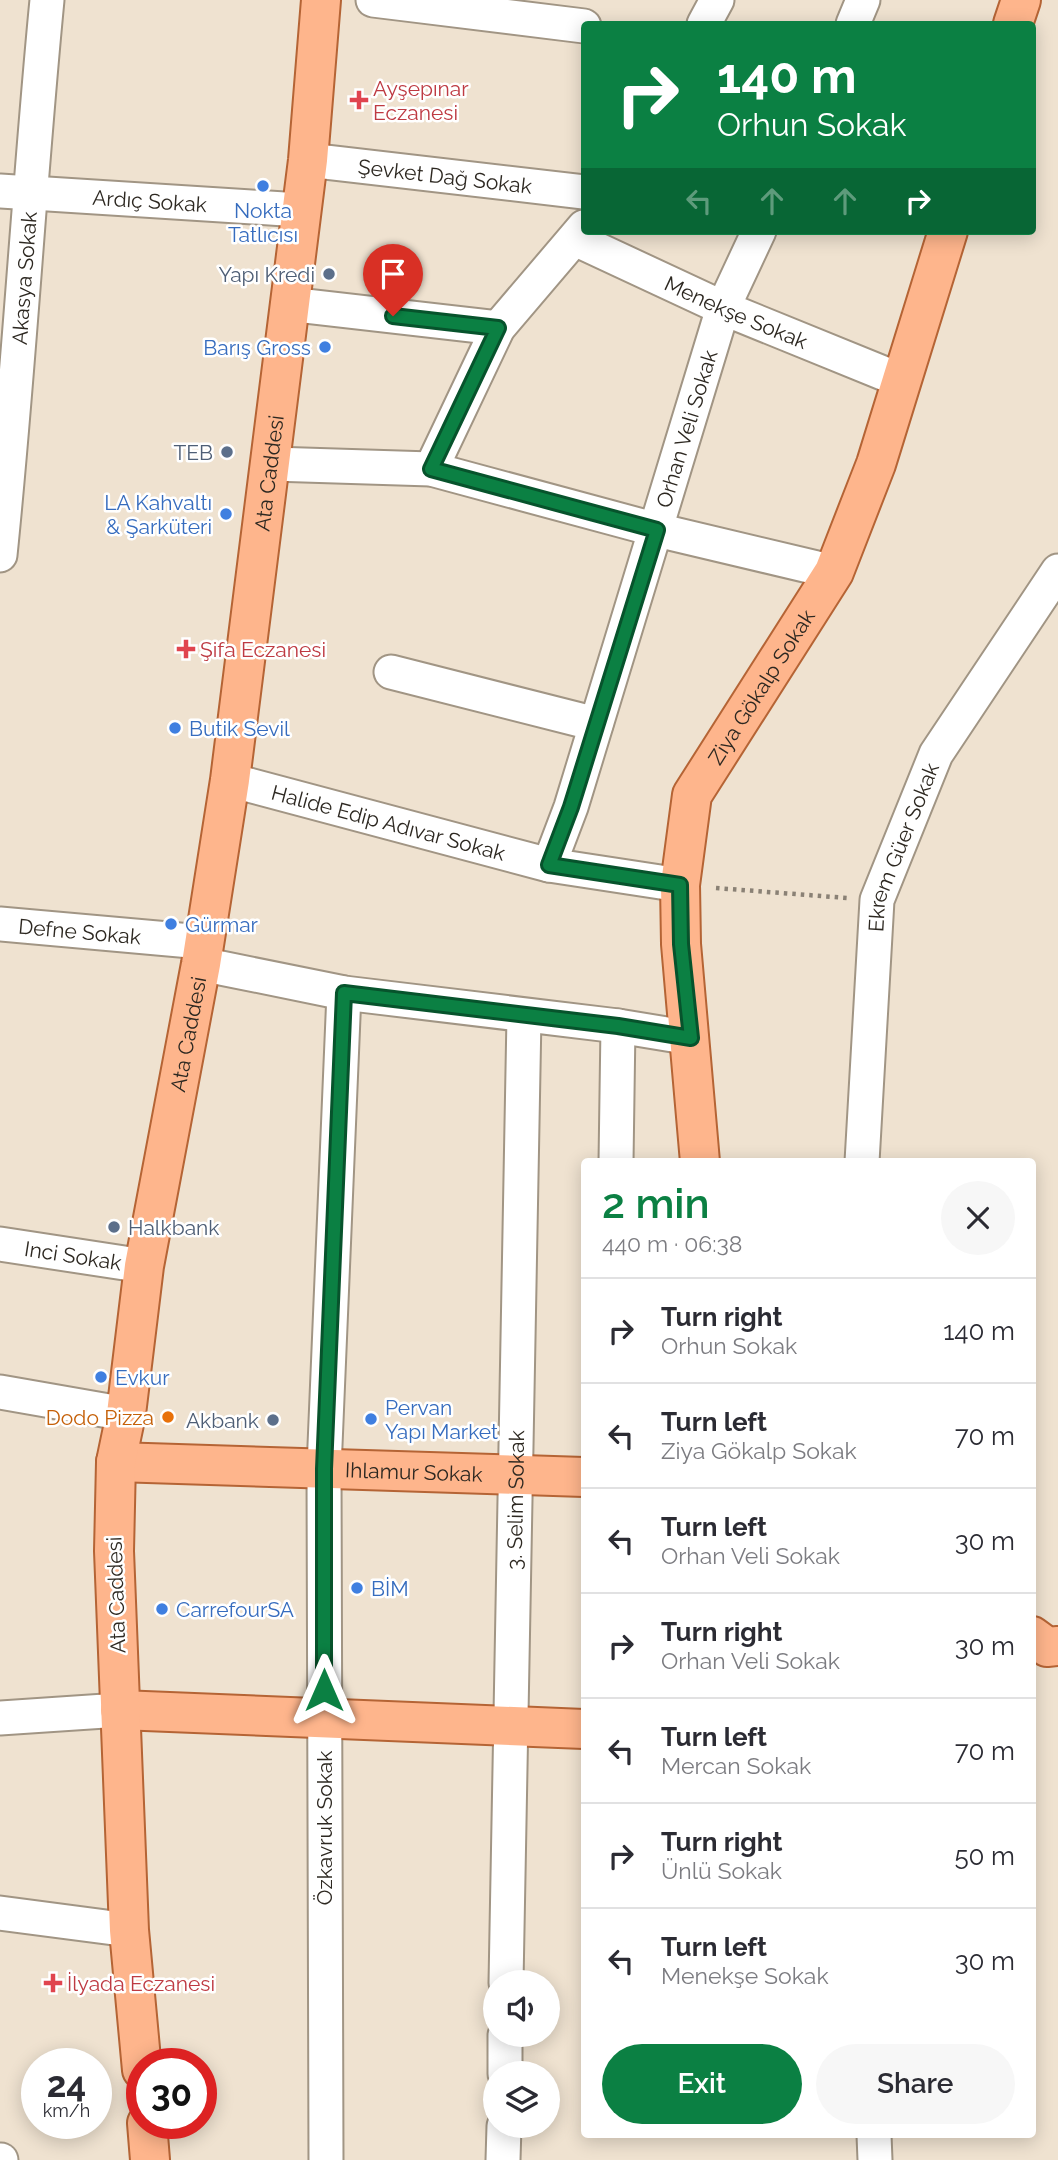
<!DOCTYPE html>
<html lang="en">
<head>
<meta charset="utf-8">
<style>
  :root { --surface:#fff; --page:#f7f7f7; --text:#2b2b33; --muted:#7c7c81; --line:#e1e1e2; --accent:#0b8043 }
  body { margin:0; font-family:Raleway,sans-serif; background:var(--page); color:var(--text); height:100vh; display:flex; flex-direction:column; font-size:26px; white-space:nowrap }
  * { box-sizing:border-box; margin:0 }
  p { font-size:23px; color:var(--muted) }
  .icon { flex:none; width:38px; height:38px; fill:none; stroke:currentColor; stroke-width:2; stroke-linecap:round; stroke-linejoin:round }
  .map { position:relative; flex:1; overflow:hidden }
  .sheet { position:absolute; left:581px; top:1158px; width:455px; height:980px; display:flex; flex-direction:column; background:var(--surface); border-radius:7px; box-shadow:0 4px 18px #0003 }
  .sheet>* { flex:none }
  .top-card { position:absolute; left:581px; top:21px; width:455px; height:214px; border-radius:7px; box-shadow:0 4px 18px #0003; background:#0b8043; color:#fff; overflow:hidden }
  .buttons { position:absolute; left:483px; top:1970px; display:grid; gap:14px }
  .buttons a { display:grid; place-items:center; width:77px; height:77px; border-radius:50%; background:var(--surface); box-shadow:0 4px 18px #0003; font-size:35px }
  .speed { position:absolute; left:21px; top:2048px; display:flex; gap:14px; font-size:35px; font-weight:700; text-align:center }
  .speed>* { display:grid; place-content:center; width:91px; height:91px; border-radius:50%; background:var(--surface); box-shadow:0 4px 18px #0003; line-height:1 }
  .speed small { font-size:18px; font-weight:400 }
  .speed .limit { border:10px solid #d22; background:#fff; color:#111 }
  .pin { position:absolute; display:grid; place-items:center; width:60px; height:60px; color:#fff; margin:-72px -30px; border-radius:50% 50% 50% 0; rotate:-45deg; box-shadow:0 0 7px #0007 }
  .pin .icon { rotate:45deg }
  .me { position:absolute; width:77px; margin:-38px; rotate:0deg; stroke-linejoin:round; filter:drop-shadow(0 0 5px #0008) }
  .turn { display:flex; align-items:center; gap:24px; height:147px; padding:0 21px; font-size:32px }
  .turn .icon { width:91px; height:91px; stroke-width:2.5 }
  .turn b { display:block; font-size:49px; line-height:60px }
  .lanes { display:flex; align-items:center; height:66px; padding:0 21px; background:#0003; justify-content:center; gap:35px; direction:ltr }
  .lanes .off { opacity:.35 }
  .round { display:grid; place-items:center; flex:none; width:74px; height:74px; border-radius:37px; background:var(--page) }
  .head { display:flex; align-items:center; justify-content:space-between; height:119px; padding:0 21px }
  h1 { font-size:42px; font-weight:600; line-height:52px; color:var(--accent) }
  .cta { display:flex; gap:14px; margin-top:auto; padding:14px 21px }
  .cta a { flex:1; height:80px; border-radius:42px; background:var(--accent); color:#fff; font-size:28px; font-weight:600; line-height:80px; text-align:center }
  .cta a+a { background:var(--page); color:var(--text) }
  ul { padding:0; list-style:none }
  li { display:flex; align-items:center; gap:21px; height:105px; padding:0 21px; border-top:2px solid var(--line) }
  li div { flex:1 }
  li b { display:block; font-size:26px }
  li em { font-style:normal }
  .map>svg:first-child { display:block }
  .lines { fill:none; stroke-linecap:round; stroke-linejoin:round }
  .minor-casing { stroke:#a19584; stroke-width:37 }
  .major-casing { stroke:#b56435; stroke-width:42 }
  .path { stroke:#8a8175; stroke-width:4.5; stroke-dasharray:3.5 5; stroke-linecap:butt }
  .minor { stroke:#fff; stroke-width:33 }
  .major { stroke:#feb58c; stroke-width:38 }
  .route-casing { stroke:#07532c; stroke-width:18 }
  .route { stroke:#0b8043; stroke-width:12 }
  .health-dot { fill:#e0444e; stroke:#fff; stroke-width:2.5 }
  .shop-dot { fill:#3f7fe0; stroke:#fff; stroke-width:2.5 }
  .service-dot { fill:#5c6f8a; stroke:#fff; stroke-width:2.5 }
  .food-dot { fill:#e8710a; stroke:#fff; stroke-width:2.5 }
  .labels { text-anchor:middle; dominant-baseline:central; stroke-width:5; stroke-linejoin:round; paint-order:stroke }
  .health-label { font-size:21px; fill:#be3a42; stroke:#fff; text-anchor:start }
  .street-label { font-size:21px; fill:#2d2821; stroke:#fff }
  .shop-label { font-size:21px; fill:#366cbe; stroke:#fff; text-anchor:start }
  .service-label { font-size:21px; fill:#4e5e75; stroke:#fff; text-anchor:end }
  .food-label { font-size:21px; fill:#c56008; stroke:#fff; text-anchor:end }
</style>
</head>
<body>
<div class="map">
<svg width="1058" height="2160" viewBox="0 0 1058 2160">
  <rect width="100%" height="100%" fill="#efe2d0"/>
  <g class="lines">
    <g class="minor-casing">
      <g id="minor">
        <path d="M373 0 584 26"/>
        <path d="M704 24 717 0"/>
        <path d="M853 24 863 0"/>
        <path id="s1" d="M308 160 584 192"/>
        <path id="s2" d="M0 191 300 210"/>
        <path id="s3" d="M575 239 723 308 900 380"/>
        <path d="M288 304 498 328"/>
        <path d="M272 464 431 469 657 530 834 572"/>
        <path d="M431 469 498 328 584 227"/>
        <path id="s4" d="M0 555C19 370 29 185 47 0"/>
        <path d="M391 672 596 724"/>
        <path id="s5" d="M230 780 549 865"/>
        <path id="s6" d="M680 885 549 865 571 807 723 308 759 231"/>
        <path id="s7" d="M0 924 202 942"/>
        <path d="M201 964 344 993 618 1026 691 1038"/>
        <path d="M616 1162 618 1026"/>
        <path id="s8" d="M862 1162 877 900 936 754 1058 571"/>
        <path id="s9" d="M0 1244 144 1266"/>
        <path d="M0 1392 126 1414"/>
        <path d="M0 1718 120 1710"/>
        <path d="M0 1913 129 1930"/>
        <path id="s10" d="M506 1983 524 1016"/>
        <path d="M505 2074V2035"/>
        <path d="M874 2135 875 2160"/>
        <path d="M0 2160H1"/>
        <path d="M326 2160 324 1469 344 993"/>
        <path d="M503 2160 504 2126"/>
      </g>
    </g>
    <g class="major-casing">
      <g id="major">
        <path d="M1013 24 1021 0"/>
        <path id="s11" d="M700 1162 681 944 680 885 692 795 834 572 876 464 948 231"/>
        <path id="s12" d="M116 1462 584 1477"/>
        <path d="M1032 1636 1047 1647 1058 1646"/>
        <path d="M120 1710 584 1729"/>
        <path id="s13" d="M142 2070 129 1930 114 1551 116 1462 126 1414 144 1266 201 964 230 780 308 160 321 0"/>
        <path d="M147 2123 150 2160"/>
      </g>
    </g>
    <path class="path" d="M716 888 847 898"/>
    <use href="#minor" class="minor"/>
    <use href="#major" class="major"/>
  </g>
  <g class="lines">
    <g class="route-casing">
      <path id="route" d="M324 1690V1469L344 993 618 1026 691 1038 681 944 680 885 549 865 571 807 657 530 431 469 498 328 393 316"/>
    </g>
    <use href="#route" class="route"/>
  </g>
  <g class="health-dot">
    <path d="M355.5 89.5h7v7h7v7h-7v7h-7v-7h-7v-7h7z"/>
    <path d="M182.5 638.5h7v7h7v7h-7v7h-7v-7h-7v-7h7z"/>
    <path d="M49.5 1972.5h7v7h7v7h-7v7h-7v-7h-7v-7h7z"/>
  </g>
  <g class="shop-dot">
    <circle cx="263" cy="186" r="7"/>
    <circle cx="325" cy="347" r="7"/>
    <circle cx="226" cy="514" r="7"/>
    <circle cx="175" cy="728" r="7"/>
    <circle cx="171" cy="924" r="7"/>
    <circle cx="101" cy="1377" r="7"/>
    <circle cx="371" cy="1419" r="7"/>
    <circle cx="357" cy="1588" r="7"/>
    <circle cx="162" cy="1609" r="7"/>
  </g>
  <g class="service-dot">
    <circle cx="329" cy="274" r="7"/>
    <circle cx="227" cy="452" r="7"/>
    <circle cx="114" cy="1227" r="7"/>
    <circle cx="273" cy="1420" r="7"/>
  </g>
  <circle class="food-dot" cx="168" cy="1417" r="7"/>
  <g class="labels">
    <g class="health-label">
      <text x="373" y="88">Ayşepınar<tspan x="373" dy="24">Eczanesi</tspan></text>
      <text x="200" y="649">Şifa Eczanesi</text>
      <text x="67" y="1983">İlyada Eczanesi</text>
    </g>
    <g class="street-label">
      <text stroke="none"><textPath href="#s1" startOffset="138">Şevket Dağ Sokak</textPath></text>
      <text stroke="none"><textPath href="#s2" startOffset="150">Ardıç Sokak</textPath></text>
      <text stroke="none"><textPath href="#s4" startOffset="278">Akasya Sokak</textPath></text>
      <text stroke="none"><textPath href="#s3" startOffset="177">Menekşe Sokak</textPath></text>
      <text stroke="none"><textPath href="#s6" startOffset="590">Orhan Veli Sokak</textPath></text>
      <text stroke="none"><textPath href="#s13" startOffset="1610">Ata Caddesi</textPath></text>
      <text stroke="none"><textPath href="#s11" startOffset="497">Ziya Gökalp Sokak</textPath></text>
      <text stroke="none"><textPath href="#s5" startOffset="164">Halide Edip Adıvar Sokak</textPath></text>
      <text stroke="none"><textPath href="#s8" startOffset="320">Ekrem Güer Sokak</textPath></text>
      <text stroke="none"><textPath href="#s7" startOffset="80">Defne Sokak</textPath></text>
      <text stroke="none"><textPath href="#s13" startOffset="1043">Ata Caddesi</textPath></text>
      <text stroke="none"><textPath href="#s9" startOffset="74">Inci Sokak</textPath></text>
      <text stroke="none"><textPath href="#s12" startOffset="298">Ihlamur Sokak</textPath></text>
      <text stroke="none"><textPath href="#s10" startOffset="483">3. Selim Sokak</textPath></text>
      <text transform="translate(116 1595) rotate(-92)">Ata Caddesi</text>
      <text transform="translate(324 1828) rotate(-90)">Özkavruk Sokak</text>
    </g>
    <g class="shop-label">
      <text x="263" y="210" text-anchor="middle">Nokta<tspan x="263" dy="24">Tatlıcısı</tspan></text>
      <text x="311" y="347" text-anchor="end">Barış Gross</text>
      <text x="212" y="502" text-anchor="end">LA Kahvaltı<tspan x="212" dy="24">&amp; Şarküteri</tspan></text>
      <text x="189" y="728">Butik Sevil</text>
      <text x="185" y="924">Gürmar</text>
      <text x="115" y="1377">Evkur</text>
      <text x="385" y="1407">Pervan<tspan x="385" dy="24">Yapı Market</tspan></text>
      <text x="371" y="1588">BİM</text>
      <text x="176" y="1609">CarrefourSA</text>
    </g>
    <g class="service-label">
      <text x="315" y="274">Yapı Kredi</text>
      <text x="213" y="452">TEB</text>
      <text x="128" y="1227" text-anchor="start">Halkbank</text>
      <text x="259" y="1420">Akbank</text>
    </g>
    <g class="food-label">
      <text x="154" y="1417">Dodo Pizza</text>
    </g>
  </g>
</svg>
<div class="buttons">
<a><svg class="icon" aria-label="sound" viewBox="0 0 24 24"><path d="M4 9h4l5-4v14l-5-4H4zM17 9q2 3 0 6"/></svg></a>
<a><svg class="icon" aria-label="layers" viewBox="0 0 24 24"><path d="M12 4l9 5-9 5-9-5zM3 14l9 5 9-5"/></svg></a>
</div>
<div class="speed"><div>24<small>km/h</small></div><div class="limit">30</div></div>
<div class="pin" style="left:393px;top:316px;background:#d93025"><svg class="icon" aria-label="arrive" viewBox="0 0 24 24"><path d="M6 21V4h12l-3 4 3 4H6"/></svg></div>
<svg class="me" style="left:324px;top:1690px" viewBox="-20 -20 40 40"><path d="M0-17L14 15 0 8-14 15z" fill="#0b8043" stroke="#fff" stroke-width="4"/></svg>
<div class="top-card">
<div class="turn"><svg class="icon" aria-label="right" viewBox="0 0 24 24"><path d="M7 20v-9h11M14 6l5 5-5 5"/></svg><div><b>140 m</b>Orhun Sokak</div></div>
<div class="lanes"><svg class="icon off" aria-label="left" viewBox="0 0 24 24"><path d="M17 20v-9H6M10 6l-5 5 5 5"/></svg><svg class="icon off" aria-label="ahead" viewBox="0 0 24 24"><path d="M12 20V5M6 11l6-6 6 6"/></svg><svg class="icon off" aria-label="ahead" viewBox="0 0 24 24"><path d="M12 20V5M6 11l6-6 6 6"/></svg><svg class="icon" aria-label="right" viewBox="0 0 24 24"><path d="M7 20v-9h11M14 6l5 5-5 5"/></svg></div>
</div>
<section class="sheet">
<div class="head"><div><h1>2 min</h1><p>440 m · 06:38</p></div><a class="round"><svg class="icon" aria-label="close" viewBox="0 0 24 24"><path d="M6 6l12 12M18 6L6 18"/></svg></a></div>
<ul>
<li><svg class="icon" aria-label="right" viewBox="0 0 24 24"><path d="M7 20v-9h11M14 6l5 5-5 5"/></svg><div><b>Turn right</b><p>Orhun Sokak</p></div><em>140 m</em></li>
<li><svg class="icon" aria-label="left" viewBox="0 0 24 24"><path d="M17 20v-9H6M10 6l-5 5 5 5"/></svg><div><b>Turn left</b><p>Ziya Gökalp Sokak</p></div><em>70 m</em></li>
<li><svg class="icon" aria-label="left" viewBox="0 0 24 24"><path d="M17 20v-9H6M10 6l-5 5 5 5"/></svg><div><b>Turn left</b><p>Orhan Veli Sokak</p></div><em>30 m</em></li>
<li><svg class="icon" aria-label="right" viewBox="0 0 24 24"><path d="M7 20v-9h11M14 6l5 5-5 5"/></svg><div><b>Turn right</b><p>Orhan Veli Sokak</p></div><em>30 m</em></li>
<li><svg class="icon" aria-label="left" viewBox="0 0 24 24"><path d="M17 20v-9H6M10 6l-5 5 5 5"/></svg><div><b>Turn left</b><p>Mercan Sokak</p></div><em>70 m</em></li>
<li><svg class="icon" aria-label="right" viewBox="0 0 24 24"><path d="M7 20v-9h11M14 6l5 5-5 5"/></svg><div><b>Turn right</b><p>Ünlü Sokak</p></div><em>50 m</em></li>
<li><svg class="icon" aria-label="left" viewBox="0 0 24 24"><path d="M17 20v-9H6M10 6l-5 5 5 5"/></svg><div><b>Turn left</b><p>Menekşe Sokak</p></div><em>30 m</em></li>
</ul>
<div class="cta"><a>Exit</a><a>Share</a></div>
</section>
</div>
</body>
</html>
